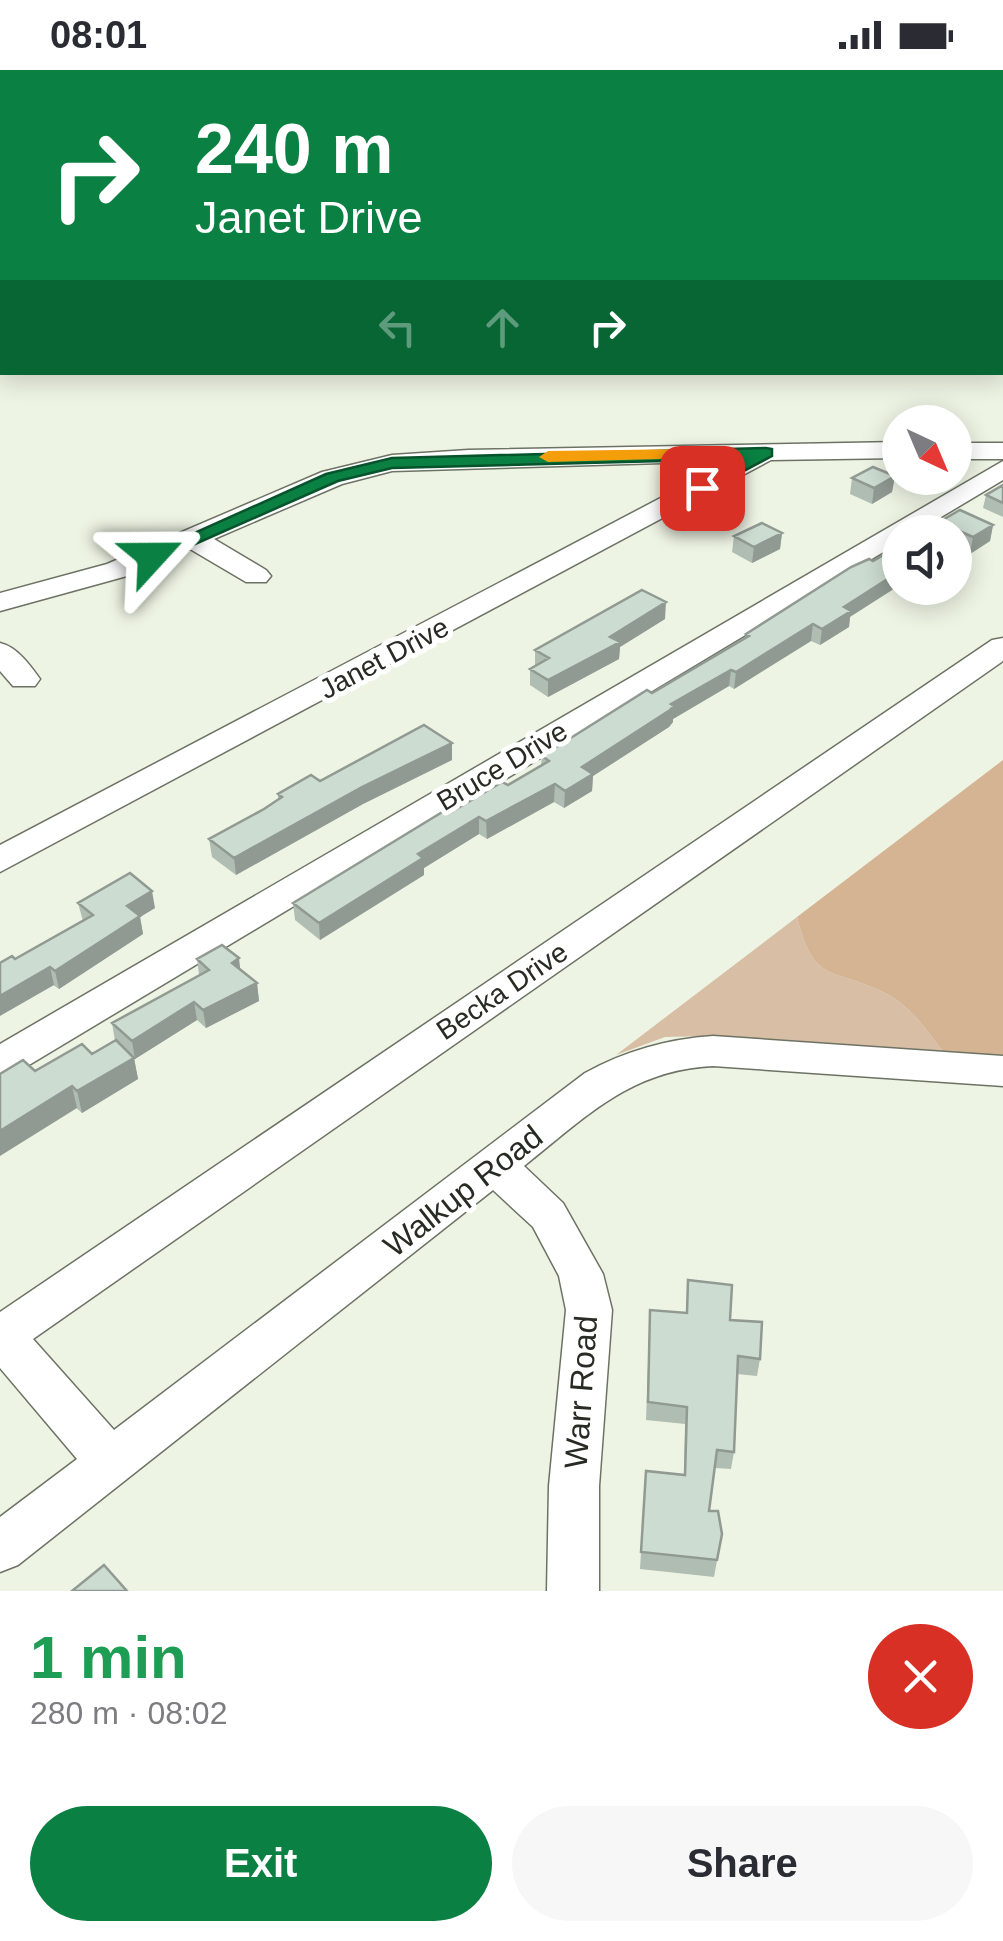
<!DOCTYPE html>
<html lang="en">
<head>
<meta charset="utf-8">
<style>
  :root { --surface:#fff; --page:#f7f7f7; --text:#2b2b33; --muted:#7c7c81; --accent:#0b8043 }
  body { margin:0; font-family:Arial,sans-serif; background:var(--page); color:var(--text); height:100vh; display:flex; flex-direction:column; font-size:38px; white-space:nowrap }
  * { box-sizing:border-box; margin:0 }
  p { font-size:32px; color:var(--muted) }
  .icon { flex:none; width:55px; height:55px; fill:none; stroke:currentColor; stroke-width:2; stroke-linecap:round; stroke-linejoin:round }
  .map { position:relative; height:1521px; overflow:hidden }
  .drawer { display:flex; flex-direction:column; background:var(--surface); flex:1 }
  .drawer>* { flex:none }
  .top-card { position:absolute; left:0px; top:0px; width:1005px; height:305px; box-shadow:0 5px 25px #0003; background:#0b8043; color:#fff; overflow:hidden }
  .needle { width:65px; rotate:136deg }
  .controls { position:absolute; left:882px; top:335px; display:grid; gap:20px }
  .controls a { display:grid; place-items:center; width:90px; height:90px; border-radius:50%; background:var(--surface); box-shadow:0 5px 25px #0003; font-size:50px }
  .pin { position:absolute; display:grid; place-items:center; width:85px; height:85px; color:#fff; margin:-42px; border-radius:20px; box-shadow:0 5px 15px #0006 }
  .me { position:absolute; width:110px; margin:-55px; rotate:66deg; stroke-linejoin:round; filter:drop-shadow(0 0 8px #0008) }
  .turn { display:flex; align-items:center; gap:35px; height:210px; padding:0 30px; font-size:45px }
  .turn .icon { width:130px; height:130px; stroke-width:2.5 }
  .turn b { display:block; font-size:70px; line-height:85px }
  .lanes { display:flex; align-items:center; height:95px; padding:0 30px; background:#0003; justify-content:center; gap:50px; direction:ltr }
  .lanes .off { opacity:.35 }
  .round { display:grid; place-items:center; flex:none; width:105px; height:105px; border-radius:52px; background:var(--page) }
  .overview { display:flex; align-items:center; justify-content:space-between; height:170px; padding:0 30px }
  h1 { font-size:60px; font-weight:700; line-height:75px; color:#1e9e55 }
  .button { display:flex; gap:20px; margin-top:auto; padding:20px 30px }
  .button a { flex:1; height:115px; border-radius:60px; background:var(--accent); color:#fff; font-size:40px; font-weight:700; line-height:115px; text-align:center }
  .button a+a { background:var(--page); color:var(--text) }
  .status { display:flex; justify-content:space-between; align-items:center; height:70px; padding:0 50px; background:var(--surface); direction:ltr }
  .status svg { height:28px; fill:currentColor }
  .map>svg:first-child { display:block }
  .green { fill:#d8bea5 }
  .forest { fill:#d5b494 }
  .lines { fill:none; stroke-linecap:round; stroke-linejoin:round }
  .minor-casing { stroke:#6d7364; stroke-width:3 }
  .minor { fill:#fff; fill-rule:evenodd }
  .wall { fill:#b0bdb3 }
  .shaded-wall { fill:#909a92 }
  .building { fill:#cddcd0; stroke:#909a92; stroke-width:2.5 }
  .route { fill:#0b8043; stroke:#07532c; stroke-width:2.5 }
  .slow { fill:#f59e0b }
  .labels { text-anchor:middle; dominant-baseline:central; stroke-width:10; stroke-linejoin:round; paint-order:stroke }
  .street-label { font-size:28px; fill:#282a24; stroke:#fff }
  .near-street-label { font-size:32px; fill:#282a24; stroke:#fff }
</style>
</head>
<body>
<div class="status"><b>08:01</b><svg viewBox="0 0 49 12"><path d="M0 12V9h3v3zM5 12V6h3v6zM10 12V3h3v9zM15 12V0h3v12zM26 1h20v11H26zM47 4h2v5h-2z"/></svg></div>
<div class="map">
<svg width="1003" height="1521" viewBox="0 0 1003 1521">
  <rect width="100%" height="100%" fill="#eef4e4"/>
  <path class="green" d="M797 847C814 915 832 897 883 922 909 934 927 960 943 982L707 966 665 967 616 985Z"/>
  <path class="forest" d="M1003 690V986L943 982C927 960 909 934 883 922 832 897 814 915 797 847Z"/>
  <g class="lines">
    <g class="minor-casing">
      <path id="minor" d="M714 0H736L737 2H716Z
        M900 372V388L771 390 0 802V775L731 391 392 401 342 414 214 469 266 500 271 506 266 512H246L190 479 127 506 0 541V523L107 494 322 402 392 385 468 380Z
        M955 373H1003V389H955Z
        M1003 391V410L916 462H900V472L14 1004 0 1008V974Z
        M1003 568V591L33 1269 114 1360 585 1003C625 981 667 969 713 966L1003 986V1016L713 996C630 1000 586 1047 524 1096L563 1133 603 1204 612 1240 599 1416V1521H547L549 1416 566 1240 559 1206 533 1157 493 1120 18 1495 0 1502V1447L77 1389 0 1298V1242L992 570Z
        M0 573C17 577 30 595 40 609L35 616H13L0 601Z"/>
    </g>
    <use href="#minor" class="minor"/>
  </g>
  <path class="wall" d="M410 0H437L436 2H410Z
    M644 0H724L727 2H657Z
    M895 406 892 422 872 434 850 424 852 408Z
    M1003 415V447L983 438 986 425Z
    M939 452 993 455 990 471 970 484 955 477V462H937Z
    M782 463 780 479 752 493 732 482 734 466Z
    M850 547 849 557 820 575 811 571 734 619 729 616 673 649V652L669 657 593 706 592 721 564 738 554 732 487 769 479 764 424 798V805L320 870 295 850 293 833 448 744 508 715 541 695 542 686 745 569 746 564Z
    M665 549 620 577 619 589 548 627 530 615V599L535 596V580Z
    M452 673V690L363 734 236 805 212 787 209 769 264 739 278 729V724Z
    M78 833 155 838 140 847 143 864 59 919 15 889 83 851Z
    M197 889 241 900 257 913 259 931 206 958 197 950 135 989 134 988 138 1009 82 1043 35 1001 92 984 115 971 112 953 199 905Z
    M688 1210 730 1250 760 1289 757 1306 737 1304 734 1382 731 1399 715 1398 709 1441 722 1464 714 1507 640 1499 646 1401 684 1405 685 1354 646 1350 650 1240 686 1243Z"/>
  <path class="shaded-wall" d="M895 406 892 422 872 434 874 418Z
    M993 455 990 471 970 484 973 467Z
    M782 463 780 479 752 493 754 477Z
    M900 501V515L850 547 849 557 820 575 822 559 844 537Z
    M666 532 665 549 620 577 619 589 548 627V610L610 567Z
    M813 554 811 571 734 619 736 602Z
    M731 600 729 616 673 649V652L669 657 593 706 592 721 564 738 565 721 582 697 671 634Z
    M452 673V690L363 734 236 805 234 788 362 717Z
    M555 714 554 732 487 769 486 751Z
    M479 747V764L424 798V805L320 870 319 853 418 784Z
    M152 821 155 838 140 847 143 864 59 919 55 901 127 836Z
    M239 888 241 906 232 893Z
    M50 897 54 915 0 946V926Z
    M257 913 259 931 206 958 203 940Z
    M194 932 197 950 135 989 132 971Z
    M134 988 138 1009 82 1043 77 1021Z
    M72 1016 77 1038 0 1086V1061Z"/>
  <path class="building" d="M675 0H724L727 2H679Z
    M873 397 895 406 874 418 852 408Z
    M1003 415V433L986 425Z
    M960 440 993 455 973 467 939 452Z
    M762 453 782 463 754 477 734 466Z
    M897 477 900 479V501L844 537 851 541 822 559 813 554 736 602 731 600 671 634 674 636 670 640 582 697 593 704 565 721 555 714 486 751 479 747 418 784 423 788 319 853 293 833 444 741 448 744 502 712 508 715 549 691 542 686 647 620 652 623 749 566 746 564 851 497 869 489 873 491Z
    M642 520 666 532 610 567 620 572 548 610 530 599 549 588 535 580Z
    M424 655 452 673 362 717 234 788 209 769 264 739 282 727 278 724 311 705 320 711Z
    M130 803 152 821 127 836 140 846 55 901 50 897 0 926V893L12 886 15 889 93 845 78 833Z
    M222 875 239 888 232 893 257 913 203 940 194 932 132 971 112 953 209 900 197 889Z
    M116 970 134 988 77 1021 72 1016 0 1061V1004L23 990 35 1001 82 974 92 984Z
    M688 1210 732 1215 730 1250 762 1252 760 1289 738 1286 734 1382 717 1380 709 1441H718L722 1464 717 1490 641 1482 646 1401 685 1405 687 1337 648 1332 650 1240 687 1243Z
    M104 1495 127 1521H72Z"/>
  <path class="route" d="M766 378 772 379V386L702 423 695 421V414L742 389 392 398 338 411 159 490H145L143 486 326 404 392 388Z"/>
  <path class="slow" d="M689 379 697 384 695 388 548 392 539 387 548 381Z"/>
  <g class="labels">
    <g class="street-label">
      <text transform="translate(384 588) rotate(-28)">Janet Drive</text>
      <text transform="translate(502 696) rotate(-31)">Bruce Drive</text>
      <text transform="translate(502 921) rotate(-34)">Becka Drive</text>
    </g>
    <g class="near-street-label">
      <text transform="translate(463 1121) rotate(-38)">Walkup Road</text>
      <text transform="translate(581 1322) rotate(-86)">Warr Road</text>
    </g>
  </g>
</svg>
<div class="controls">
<a><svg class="needle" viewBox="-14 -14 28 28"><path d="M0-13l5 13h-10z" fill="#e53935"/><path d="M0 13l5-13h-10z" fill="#7c7c81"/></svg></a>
<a><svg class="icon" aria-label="sound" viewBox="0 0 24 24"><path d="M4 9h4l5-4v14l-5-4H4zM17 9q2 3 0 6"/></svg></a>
</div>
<div class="pin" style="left:702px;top:418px;background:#d93025"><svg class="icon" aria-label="arrive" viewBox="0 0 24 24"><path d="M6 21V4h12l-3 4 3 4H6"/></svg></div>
<svg class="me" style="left:152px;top:486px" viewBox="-20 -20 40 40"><path d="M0-17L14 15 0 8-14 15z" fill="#0b8043" stroke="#fff" stroke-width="4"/></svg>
<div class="top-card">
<div class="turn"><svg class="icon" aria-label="right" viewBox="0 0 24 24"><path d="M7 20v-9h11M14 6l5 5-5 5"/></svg><div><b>240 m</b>Janet Drive</div></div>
<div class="lanes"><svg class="icon off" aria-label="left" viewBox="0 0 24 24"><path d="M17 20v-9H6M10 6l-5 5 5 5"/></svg><svg class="icon off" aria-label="ahead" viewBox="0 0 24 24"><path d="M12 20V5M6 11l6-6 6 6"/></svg><svg class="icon" aria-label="right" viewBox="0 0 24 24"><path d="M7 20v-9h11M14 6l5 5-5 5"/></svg></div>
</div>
</div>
<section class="drawer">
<div class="overview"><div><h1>1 min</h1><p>280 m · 08:02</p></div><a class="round" style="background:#d93025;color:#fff"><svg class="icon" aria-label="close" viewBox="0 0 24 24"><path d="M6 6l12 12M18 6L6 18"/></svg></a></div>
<div class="button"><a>Exit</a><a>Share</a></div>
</section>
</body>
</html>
